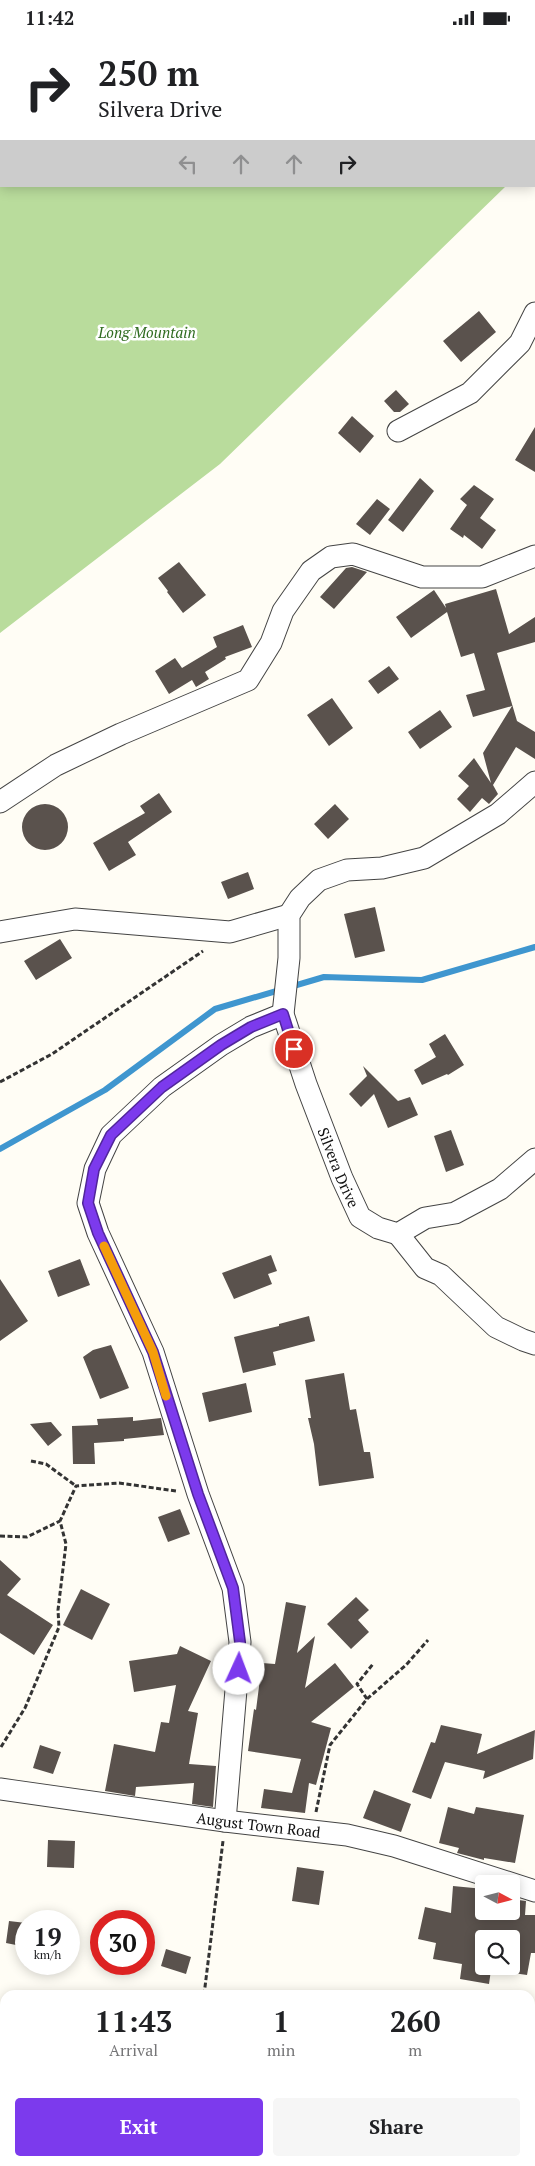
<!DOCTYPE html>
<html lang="en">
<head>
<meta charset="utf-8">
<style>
  :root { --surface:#fff; --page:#f6f6f6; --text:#202124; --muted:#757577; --accent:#7c3aed }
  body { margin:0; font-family:"PT Serif",serif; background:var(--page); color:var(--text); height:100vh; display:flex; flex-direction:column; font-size:19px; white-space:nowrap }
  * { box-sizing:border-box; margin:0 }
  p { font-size:16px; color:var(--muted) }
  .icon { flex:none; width:28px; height:28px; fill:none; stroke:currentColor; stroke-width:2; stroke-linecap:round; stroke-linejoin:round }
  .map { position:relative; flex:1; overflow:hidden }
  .sheet { position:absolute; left:0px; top:1955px; width:535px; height:176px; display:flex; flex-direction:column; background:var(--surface); border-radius:15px 15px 0 0; box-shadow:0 2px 12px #0003 }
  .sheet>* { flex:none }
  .hud { position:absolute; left:0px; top:0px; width:535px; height:152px; box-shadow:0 2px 12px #0003; background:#fff; color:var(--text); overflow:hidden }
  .needle { width:32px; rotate:97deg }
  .fabs { position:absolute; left:475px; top:1840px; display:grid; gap:10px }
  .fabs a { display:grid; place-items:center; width:45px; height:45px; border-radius:5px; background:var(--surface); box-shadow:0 2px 12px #0003; font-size:25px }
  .speed { position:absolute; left:15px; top:1875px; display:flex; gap:10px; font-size:25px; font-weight:700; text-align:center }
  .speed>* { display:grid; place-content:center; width:65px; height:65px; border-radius:50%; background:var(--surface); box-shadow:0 2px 12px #0003; line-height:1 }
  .speed small { font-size:12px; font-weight:400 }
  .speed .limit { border:8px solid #d22; background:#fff; color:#111 }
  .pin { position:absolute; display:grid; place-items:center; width:42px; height:42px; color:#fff; margin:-21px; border:2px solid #fff; border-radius:50%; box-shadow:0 1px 5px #0007 }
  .me { position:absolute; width:55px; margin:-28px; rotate:2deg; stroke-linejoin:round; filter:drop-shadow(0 0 4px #0008) }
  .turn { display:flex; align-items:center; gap:18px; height:105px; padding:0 15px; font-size:22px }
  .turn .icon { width:65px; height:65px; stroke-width:2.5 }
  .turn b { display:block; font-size:35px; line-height:42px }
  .lanes { display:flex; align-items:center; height:48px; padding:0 15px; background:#0003; justify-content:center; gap:25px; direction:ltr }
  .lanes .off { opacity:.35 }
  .eta { display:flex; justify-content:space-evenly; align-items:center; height:85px; text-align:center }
  .eta b { font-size:30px; font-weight:700; line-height:35px }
  .cta { display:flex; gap:10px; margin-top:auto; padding:10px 15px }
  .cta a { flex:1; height:58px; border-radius:5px; background:var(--accent); color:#fff; font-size:20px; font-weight:700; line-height:58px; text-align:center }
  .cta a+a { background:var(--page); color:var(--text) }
  .status { display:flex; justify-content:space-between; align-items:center; height:35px; padding:0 25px; background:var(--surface); direction:ltr }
  .status svg { height:14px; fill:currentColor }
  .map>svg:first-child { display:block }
  .forest { fill:#b9dc9c }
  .pitch { fill:#e6f2cf }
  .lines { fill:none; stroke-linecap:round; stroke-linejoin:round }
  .stream { stroke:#3f96cf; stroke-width:6 }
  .building { fill:#5a524d; fill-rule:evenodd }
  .minor-casing { stroke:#444; stroke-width:23 }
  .path { stroke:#333; stroke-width:3; stroke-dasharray:5 2.5; stroke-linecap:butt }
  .minor { stroke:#fff; stroke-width:21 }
  .route-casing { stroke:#51269a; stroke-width:12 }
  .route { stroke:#7c3aed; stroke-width:9 }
  .slow { stroke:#f59e0b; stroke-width:9 }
  .labels { text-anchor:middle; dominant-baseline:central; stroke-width:5; stroke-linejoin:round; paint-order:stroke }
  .park-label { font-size:15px; font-style:italic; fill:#2f6b1f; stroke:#fff }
  .street-label { font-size:15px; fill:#111; stroke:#fff }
</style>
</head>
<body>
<div class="status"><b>11:42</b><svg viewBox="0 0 49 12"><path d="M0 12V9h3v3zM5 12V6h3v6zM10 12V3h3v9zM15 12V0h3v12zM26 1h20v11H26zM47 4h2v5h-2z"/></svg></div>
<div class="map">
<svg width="535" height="2131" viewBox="0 0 535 2131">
  <rect width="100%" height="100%" fill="#fffdf5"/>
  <path class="forest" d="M0 0H535V123L534 124V1H1V151H506L220 429 0 598Z"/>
  <path class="pitch" d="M178 2126H329V2131H177Z"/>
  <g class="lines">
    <path class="stream" d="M0 1114 105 1055 215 974 324 942 422 945 535 912"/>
  </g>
  <path class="building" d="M479 276 496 297 461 327 443 306Z
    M396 355 409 369 400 377H394L384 366Z
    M352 381 374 401 360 418 338 398Z
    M535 392V437L515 425Z
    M420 443 434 456 403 497 388 485Z
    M474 450 494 464 480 483 496 495 482 514 464 500 463 503 450 494 467 470 460 464Z
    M377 464 390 474 370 500 356 489Z
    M179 527 206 560 183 578 167 557 168 556 158 543Z
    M352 532 367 537 334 574 320 562 346 533Z
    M496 554 509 599 535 582V607L497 618 517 686 535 697V724L516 712 493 750 498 759 489 769 482 763 470 777 457 764 469 751 458 741 474 723 491 748 483 718 512 671 473 682 466 660 485 655 474 618 461 622 447 577 411 603 396 582 434 555 446 573 445 569Z
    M243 590 252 612 225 622 226 624 205 637 209 644 196 652 192 645 169 659 155 636 175 623 182 633 217 612 213 602Z
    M389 631 399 644 378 659 368 646Z
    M332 663 353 693 329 711 307 680Z
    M440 675 452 692 420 714 408 697Z
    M159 758 172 777 128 807 136 820 109 836 93 808 145 778 140 771Z
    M22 792a23 23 0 1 1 46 0a23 23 0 1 1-46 0Z
    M335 769 349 784 328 804 314 789Z
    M248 837 254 854 228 864 221 847Z
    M375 872 385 916 355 923 344 879Z
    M60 904 72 923 36 945 24 926Z
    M445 999 464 1030 448 1040 447 1039 422 1050 414 1035 436 1022 429 1009Z
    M363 1031 398 1066 410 1062 418 1080 388 1093 374 1059 361 1072 349 1059 367 1041Z
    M451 1095 464 1130 446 1137 434 1101Z
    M271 1220 277 1236 268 1239 272 1249 234 1264 222 1238Z
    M80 1224 90 1250 58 1262 48 1236Z
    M0 1244 28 1286 0 1306Z
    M309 1281 315 1306 273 1317 276 1330 243 1338 234 1302 279 1291V1289Z
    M111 1310 129 1353 100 1364 83 1322 93 1315Z
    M344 1338 350 1375 356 1374 364 1417H370L374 1443 319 1451 314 1409 308 1383H311L305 1345Z
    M246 1348 252 1377 209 1387 202 1358Z
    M133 1382V1386L161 1383 164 1400 124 1404V1406L94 1408 95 1429H73L72 1391 98 1390 97 1384Z
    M51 1387 62 1400 48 1411 30 1389Z
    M180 1474 190 1499 168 1507 158 1482Z
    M0 1525 21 1544 7 1560 53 1590 34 1620 0 1598Z
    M81 1554 110 1569 92 1605 63 1590Z
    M356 1562 369 1575 358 1585 369 1597 351 1614 327 1589Z
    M286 1567 306 1571 297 1618 315 1601 305 1653 335 1628 354 1652 311 1687 331 1693 316 1750 309 1748 305 1778 261 1773 264 1754 292 1758 301 1724 248 1716 254 1674 256 1675 262 1628 275 1629Z
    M180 1611 211 1626 188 1676 198 1678 189 1729 216 1731 213 1772 192 1769 194 1748 136 1752 135 1761 105 1756 114 1709 155 1717 161 1687 169 1688 176 1650 134 1657 129 1626 177 1619Z
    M441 1690 482 1699 477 1719 535 1695 533 1724 483 1744 485 1736 445 1727 431 1764 412 1757 431 1707 435 1708Z
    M40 1710 61 1717 53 1739 33 1733Z
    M374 1755 411 1769 401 1797 363 1783Z
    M448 1772 474 1779 476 1772 524 1780 515 1828 484 1823V1825L457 1818 459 1813 439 1808Z
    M48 1805 75 1806 74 1833 47 1832Z
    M297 1832 324 1836 319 1870 292 1866Z
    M453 1851 484 1854V1876H511V1864L526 1866 525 1880H535V1918H531L527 1940 491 1935 489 1949 460 1944 462 1929 433 1924 436 1908 418 1904 425 1872 451 1878ZM484 1904H511V1931H484Z
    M9 1886 26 1888V1912L6 1908Z
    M166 1914 191 1922 186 1939 161 1931Z"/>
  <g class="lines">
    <g class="minor-casing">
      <g id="minor">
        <path d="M398 396 470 358 520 308 535 278"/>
        <path id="s1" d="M535 747 498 779 424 823 382 833 347 835 319 845 300 863 289 880V923L283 979 306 1049 342 1143 360 1182 378 1193 398 1199 425 1183 455 1178 500 1154 535 1124"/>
        <path d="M0 767 56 730 121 699 248 645 271 608 283 576 311 536 331 522 353 519 422 542H482L535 521"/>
        <path d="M0 897 75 884 230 897 289 880"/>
        <path d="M398 1199 425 1233 441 1240 496 1292 523 1305 535 1309"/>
        <path id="s2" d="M0 1754 225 1786 347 1800 394 1811 535 1856"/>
        <path d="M225 1786 240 1607 233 1553 198 1459 153 1317 98 1198 88 1168 95 1134 111 1100 162 1052 221 1010 251 992 283 979"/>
      </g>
    </g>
    <path class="path" d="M0 1047 52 1019 203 916
      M31 1426 46 1429 76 1451
      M0 1501 27 1502 60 1486
      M367 1664 357 1649 373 1629
      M1 1712 25 1673 59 1592 58 1575 66 1509 60 1486 76 1451 119 1448 176 1456
      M316 1777 330 1710 367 1664 406 1630 428 1605
      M204 1960 223 1806
      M0 2021H5"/>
    <use href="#minor" class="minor"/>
  </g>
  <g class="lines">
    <g class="route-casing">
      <path id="route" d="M239 1634 240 1607 233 1553 198 1459 153 1317 98 1198 88 1168 94 1134 111 1100 162 1052 221 1010 251 992 283 979 294 1014"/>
    </g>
    <use href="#route" class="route"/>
    <path class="slow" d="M104 1211 153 1317 166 1361"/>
  </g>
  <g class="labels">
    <g class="park-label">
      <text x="147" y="297">Long Mountain</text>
    </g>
    <g class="street-label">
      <text stroke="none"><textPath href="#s1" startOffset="552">Silvera Drive</textPath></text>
      <text stroke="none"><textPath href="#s2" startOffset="261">August Town Road</textPath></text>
    </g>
  </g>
</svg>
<div class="fabs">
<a><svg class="needle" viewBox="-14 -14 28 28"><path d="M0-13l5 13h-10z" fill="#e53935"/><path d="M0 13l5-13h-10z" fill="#757577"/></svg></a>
<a><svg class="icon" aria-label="search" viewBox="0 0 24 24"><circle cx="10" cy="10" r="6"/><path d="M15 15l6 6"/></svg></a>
</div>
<div class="speed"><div>19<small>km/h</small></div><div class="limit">30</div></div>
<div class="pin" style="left:294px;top:1014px;background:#d93025"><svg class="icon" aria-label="arrive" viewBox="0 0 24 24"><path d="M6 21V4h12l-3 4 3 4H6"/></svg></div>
<svg class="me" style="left:239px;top:1634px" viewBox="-20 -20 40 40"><circle r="19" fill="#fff"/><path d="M0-13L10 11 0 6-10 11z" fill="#7c3aed"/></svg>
<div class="hud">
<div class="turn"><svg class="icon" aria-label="right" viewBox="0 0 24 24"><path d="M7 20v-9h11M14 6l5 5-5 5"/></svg><div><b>250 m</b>Silvera Drive</div></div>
<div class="lanes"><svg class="icon off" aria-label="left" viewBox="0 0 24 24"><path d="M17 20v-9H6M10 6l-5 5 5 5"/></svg><svg class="icon off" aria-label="ahead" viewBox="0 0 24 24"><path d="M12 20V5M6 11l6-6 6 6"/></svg><svg class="icon off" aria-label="ahead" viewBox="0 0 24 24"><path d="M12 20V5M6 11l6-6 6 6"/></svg><svg class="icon" aria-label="right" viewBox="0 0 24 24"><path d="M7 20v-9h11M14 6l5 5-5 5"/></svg></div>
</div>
<section class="sheet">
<div class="eta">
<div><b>11:43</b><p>Arrival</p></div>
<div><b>1</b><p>min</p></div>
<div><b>260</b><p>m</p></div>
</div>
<div class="cta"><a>Exit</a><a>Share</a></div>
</section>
</div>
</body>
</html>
